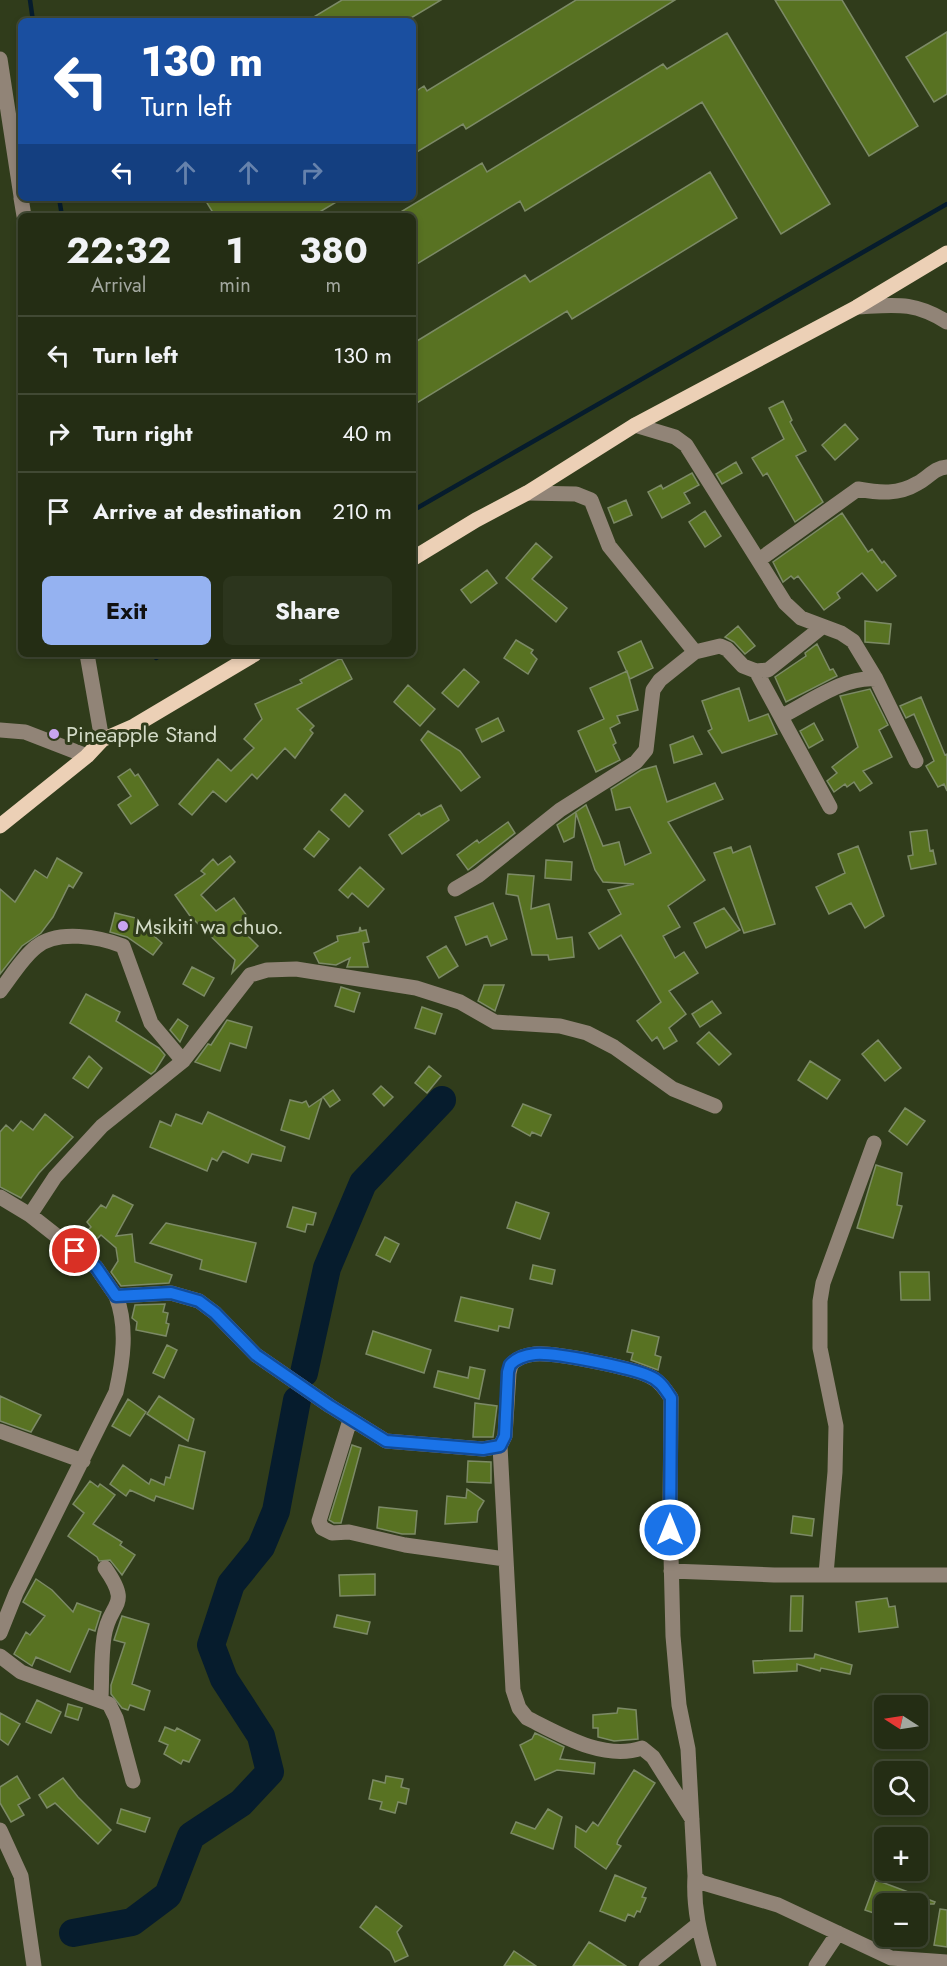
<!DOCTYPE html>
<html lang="en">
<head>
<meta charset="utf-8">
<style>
  :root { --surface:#242d14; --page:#2c351d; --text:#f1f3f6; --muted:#a3a8a0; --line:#414934; --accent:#95b2f1 }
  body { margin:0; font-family:Jost,sans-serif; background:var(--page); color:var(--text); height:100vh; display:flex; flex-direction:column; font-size:22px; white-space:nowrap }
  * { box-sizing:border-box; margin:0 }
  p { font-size:20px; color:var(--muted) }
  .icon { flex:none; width:33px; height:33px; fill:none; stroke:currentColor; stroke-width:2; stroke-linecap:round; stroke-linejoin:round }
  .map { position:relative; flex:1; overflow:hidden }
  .panel { position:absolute; left:18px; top:213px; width:398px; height:444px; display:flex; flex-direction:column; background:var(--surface); border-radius:9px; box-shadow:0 3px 9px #0003,0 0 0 2px var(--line) }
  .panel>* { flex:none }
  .guide { position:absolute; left:18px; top:18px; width:398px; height:183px; border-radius:9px; box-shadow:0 3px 9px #0003,0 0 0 2px var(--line); background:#1a4fa0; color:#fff; overflow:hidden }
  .needle { width:39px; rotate:282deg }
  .tools { position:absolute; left:874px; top:1695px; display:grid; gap:12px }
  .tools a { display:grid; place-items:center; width:54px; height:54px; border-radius:9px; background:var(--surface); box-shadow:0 3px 9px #0003,0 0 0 2px var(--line); font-size:30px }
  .pin { position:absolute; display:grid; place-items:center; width:51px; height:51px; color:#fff; margin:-26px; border:3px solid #fff; border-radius:50%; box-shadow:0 2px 6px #0007 }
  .me { position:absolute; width:66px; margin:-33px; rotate:0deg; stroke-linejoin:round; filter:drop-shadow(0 0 4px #0008) }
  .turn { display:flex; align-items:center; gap:21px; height:126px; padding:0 24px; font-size:27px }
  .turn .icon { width:78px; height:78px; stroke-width:2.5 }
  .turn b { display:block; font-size:42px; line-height:51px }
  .lanes { display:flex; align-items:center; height:57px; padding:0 24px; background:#0003; justify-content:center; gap:30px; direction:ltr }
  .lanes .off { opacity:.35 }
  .eta { display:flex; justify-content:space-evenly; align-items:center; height:102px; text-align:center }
  .eta b { font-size:36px; font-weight:700; line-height:42px }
  .cta { display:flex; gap:12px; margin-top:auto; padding:12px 24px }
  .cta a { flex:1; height:69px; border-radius:9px; background:var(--accent); color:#111; font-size:24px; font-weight:700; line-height:69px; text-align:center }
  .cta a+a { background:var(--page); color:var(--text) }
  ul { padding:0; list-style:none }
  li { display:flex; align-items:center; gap:18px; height:78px; padding:0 24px; border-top:2px solid var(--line) }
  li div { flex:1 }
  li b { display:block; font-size:22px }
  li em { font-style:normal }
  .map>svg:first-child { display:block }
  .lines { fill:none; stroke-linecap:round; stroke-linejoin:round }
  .stream { stroke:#061c2d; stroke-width:4.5 }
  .river { stroke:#061c2d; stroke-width:28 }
  .building { fill:#587222; stroke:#7c8a66; stroke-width:1.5 }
  .minor { stroke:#918477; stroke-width:15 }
  .major { stroke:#ecd0b6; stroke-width:15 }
  .route-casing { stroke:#114b97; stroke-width:15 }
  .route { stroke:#1a73e8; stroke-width:10 }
  .poi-dot { fill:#c8a5ef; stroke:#303c1b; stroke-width:2 }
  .labels { text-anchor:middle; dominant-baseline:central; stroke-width:6; stroke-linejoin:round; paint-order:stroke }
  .poi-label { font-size:22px; fill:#d2dac6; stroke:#303c1b; text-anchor:start }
</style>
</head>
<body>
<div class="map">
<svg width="947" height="1966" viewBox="0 0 947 1966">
  <rect width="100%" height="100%" fill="#303c1b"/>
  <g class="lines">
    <path class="stream" d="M30 0 33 21
      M59 198 62 216
      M412 511 947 204
      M156 658 163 654"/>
    <path class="river" d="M304 1373 327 1268 363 1183 442 1100
      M73 1933 132 1922 168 1895 191 1836 241 1803 270 1772 261 1736 224 1679 211 1645 231 1584 261 1547 276 1511 297 1400"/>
  </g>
  <path class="building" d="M342 0H441L406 21H307Z
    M576 0H675L466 129 463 124 412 155V94L424 86 427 91Z
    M775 0H842L918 126 869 156Z
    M947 32V94L934 102 906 57Z
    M727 33 830 204 781 234 702 102 525 211 520 201 412 267V216H394L482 163 487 172 663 64 667 69Z
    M710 172 737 218 572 319 567 311 412 406V344L525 275 530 282Z
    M204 198H343L313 216H215Z
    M783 401 792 420 790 422 806 451 796 456 823 502 795 522 767 473 763 476 752 458 784 439 769 408Z
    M845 424 858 439 835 460 822 445Z
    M736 462 742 473 722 484 716 474Z
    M692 473 699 485 684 493 690 503 662 518 648 492 661 485 663 489Z
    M626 500 632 515 614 523 608 508Z
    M705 511 721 536 705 547 689 522Z
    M842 513 868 552 872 549 882 563 884 561 896 576 877 591 862 573 837 593 840 598 824 610 798 576 794 579 791 576 783 582 773 562Z
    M536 543 552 557 532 579 567 608 556 622 506 578Z
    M487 570 497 583 471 603 461 590Z
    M865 621 891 624 889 644 865 642Z
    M738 626 755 646 745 654 734 642 725 637Z
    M516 640 533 650 531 653 537 659 528 674 504 658Z
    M641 641 653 668 630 679 618 652Z
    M817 644 830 670 833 669 837 676 786 702 775 677 806 656 805 653Z
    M341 658 352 679 297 709 314 726 310 730 313 733 295 758 285 748 257 779 252 774 226 802 213 791 192 815 179 804 218 759 231 771 254 748 244 739 262 719 255 704 302 683 300 680Z
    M464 669 479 682 458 707 442 693Z
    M627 671 638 710 617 716 620 723 610 728 616 743 613 745 620 760 596 772 578 731 604 719 590 688Z
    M408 685 435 709 420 726 394 702Z
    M739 688 749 721 768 714 777 734 722 753 708 731 712 729 702 701Z
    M870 689 888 725 879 730 892 757 863 771 872 783 860 791 854 782 847 787 845 784 834 792 827 781 837 773 832 767 858 747 840 696Z
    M921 697 945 755 947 754V791L944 784 938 787 926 766 934 761 914 714 906 718 900 706Z
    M498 718 504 731 482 742 476 729Z
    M814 723 823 740 809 748 800 731Z
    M428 731 460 751 480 777 461 791 421 740Z
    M693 736 702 754 674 763 670 745Z
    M656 766 667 802 715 783 723 799 668 822 705 880 668 906 680 927 663 936 675 958 684 952 698 973 669 991 686 1014 669 1028 677 1041 664 1049 657 1037 652 1041 637 1021 661 1002 621 935 599 949 589 933 621 914 608 890 634 884 603 882 595 870 576 813 574 837 564 842 557 825 586 805 603 846 619 842 625 865 651 853 630 807 616 810 611 789 641 770Z
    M130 769 135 776 138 774 158 805 131 824 118 805 131 796 118 777Z
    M345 794 363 811 349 827 331 810Z
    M441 805 449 820 402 854 389 835 419 813 421 816Z
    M508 822 515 833 468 870 457 855 477 840 479 843Z
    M927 830 930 851 933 850 936 864 911 869 908 856 913 855 910 832Z
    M319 831 329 839 314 857 304 849Z
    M750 846 775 924 744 933 714 853 731 847 733 853Z
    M858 846 884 916 865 928 851 903 829 914 816 887 845 873 838 854Z
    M230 856 235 862 201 895 216 911 234 898 247 916 236 924 258 946 232 973 235 960 190 916 175 895 205 874 201 871 213 859 218 865Z
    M57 858 82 873 73 888 69 885 53 917 41 933 22 946 0 974V889L15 902 35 870 47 878Z
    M546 860 572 862 571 880 545 878Z
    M360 867 384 889 368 907 352 893 348 898 339 890Z
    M508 874 534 876 531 909 549 904 557 939 572 937 574 957 549 960 548 955H532L518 896 506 894Z
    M493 903 507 939 491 946 487 936 466 945 455 917Z
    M724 908 740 930 706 948 694 923Z
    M115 913 140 919 138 928 147 930 162 943 153 955 127 937 110 932Z
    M360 927 361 931 366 930 369 942 363 943 368 967H347L350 958 336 965 319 963 314 953 338 941 337 936 359 932Z
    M446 946 458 966 439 978 427 957Z
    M192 967 214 978 204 996 183 984Z
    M484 985H504L495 1011 478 1001Z
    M341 987 360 993 354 1012 335 1006Z
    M86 994 120 1012 116 1021 159 1048 165 1055 155 1071 151 1074 70 1023Z
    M712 1001 721 1013 700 1027 692 1014Z
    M422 1007 442 1014 435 1034 415 1028Z
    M178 1019 188 1026 180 1042 170 1030Z
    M227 1020 252 1027 246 1048 230 1043 220 1071 195 1062 208 1044 211 1045Z
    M709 1032 731 1054 719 1065 697 1043Z
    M878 1040 901 1068 885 1081 862 1054Z
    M89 1056 102 1068 88 1088 73 1078Z
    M810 1061 840 1080 827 1099 798 1080Z
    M429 1066 441 1076 427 1093 415 1083Z
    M381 1086 393 1097 384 1106 373 1094Z
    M333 1090 340 1100 330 1107 323 1097Z
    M322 1098 309 1139 281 1130 290 1100 302 1103 306 1101 309 1107Z
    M523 1104 551 1115 541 1136 532 1132 530 1136 512 1126Z
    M905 1108 925 1121 907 1145 889 1131Z
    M208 1112 285 1147 281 1161 252 1154 248 1163 223 1151 217 1161 212 1158 207 1171 150 1147 160 1121 171 1126 176 1114 202 1124Z
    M45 1114 73 1137 39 1173 21 1198 0 1187V1132L6 1125 13 1131 21 1121 33 1130Z
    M876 1165 902 1173 897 1205 902 1206 893 1238 857 1228Z
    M113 1195 133 1205 116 1236 132 1234 135 1262 172 1275 169 1283 121 1286 111 1272 118 1261 116 1248 101 1235 94 1242 85 1233 91 1227 87 1222 101 1205 106 1208Z
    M516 1202 549 1213 540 1239 507 1228Z
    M293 1207 316 1213 313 1225 307 1224 305 1232 287 1227Z
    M166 1223 256 1243 246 1282 200 1269 202 1260 150 1243Z
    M385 1237 399 1244 390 1262 376 1255Z
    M533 1265 555 1270 552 1284 530 1279Z
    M900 1272H929L930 1300H901Z
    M461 1297 513 1309 509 1328 499 1326 498 1331 455 1321Z
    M165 1304 163 1312 168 1313 166 1323 169 1324 166 1336 136 1330 137 1322 132 1318 135 1305Z
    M632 1330 659 1337 655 1355 661 1357 658 1370 631 1360 633 1353 627 1352Z
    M373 1331 431 1350 424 1373 366 1354Z
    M167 1345 177 1350 164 1378 153 1373Z
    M470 1367 485 1370 479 1399 434 1387 438 1371 468 1378Z
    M0 1396 41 1415 31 1432 0 1421Z
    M159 1396 194 1419 188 1441 147 1414Z
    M128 1399 146 1412 130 1436 112 1426Z
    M475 1403 497 1406 493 1437H473Z
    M179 1445 205 1452 193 1509 156 1496 154 1501 130 1490 126 1496 110 1484 123 1465 149 1484 151 1479 164 1485 166 1477 170 1478Z
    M352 1445 361 1448 341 1523H334L329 1520Z
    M468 1461 491 1462V1483L467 1482Z
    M90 1481 98 1487 100 1484 115 1495 93 1524 122 1542 120 1545 135 1555 122 1575 110 1560 99 1561 97 1557 68 1536 84 1513 73 1504Z
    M467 1489 484 1501 478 1511 477 1522 445 1524 447 1496 466 1498Z
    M379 1507 417 1511 415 1534H402L377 1528Z
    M793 1516 814 1519 812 1536 791 1533Z
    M375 1574V1595L340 1596 339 1575Z
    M36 1579 52 1590 73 1612 77 1603 101 1612 95 1631 89 1629 70 1672 36 1657 32 1666 14 1654 26 1632 30 1635 45 1616 23 1602Z
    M791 1596H803L802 1631H790Z
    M887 1598 889 1607 895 1606 898 1627 859 1632 856 1602Z
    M337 1615 370 1622 367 1634 334 1627Z
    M122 1616 149 1624 132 1684 150 1691 144 1710 130 1705 128 1710 122 1708 111 1694V1685L125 1643 114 1640Z
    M815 1654 852 1665 850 1674 821 1668 820 1671 797 1664V1671L754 1673 753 1661 814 1658Z
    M37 1700 61 1712 51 1733 26 1722Z
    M68 1704 82 1708 78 1720 65 1716Z
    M618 1708 636 1710 638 1739 614 1741 598 1737V1728H593V1715L617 1713Z
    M0 1713 20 1724 8 1745 0 1739Z
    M165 1727 175 1731 177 1728 200 1740 189 1762 183 1760 181 1764 164 1754 168 1745 159 1741Z
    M535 1733 564 1747 560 1759 595 1763 594 1774 557 1770 535 1780 520 1745 532 1739Z
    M634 1770 655 1783 618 1840 617 1844 621 1846 606 1869 575 1847 576 1826 586 1832 593 1822 598 1826Z
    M17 1776 30 1798 18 1805 24 1815 11 1822 0 1803V1787Z
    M386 1776 403 1779 401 1787 409 1789 406 1804 398 1802 395 1813 380 1809 382 1802 369 1799 373 1780 385 1783Z
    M63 1778 78 1797 111 1830 98 1844 55 1803 47 1808 39 1795Z
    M121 1809 150 1818 145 1832 117 1823Z
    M548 1809 562 1817 553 1849 511 1833 516 1822 535 1829Z
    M615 1875 646 1888 642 1897 646 1898 640 1912 637 1911 634 1917 628 1914 625 1921 600 1911Z
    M876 1880 935 1902 934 1904H885V1917L865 1910Z
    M376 1906 402 1926 397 1932 408 1956 395 1962 390 1951 360 1927Z
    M940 1909 947 1910V1947L934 1945Z
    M589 1942 626 1966H573Z
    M514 1951 536 1966H504Z"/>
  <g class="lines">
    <path class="minor" d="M0 59 21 196
      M21 198 24 216
      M857 307C895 305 913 301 947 322
      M635 425 675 437 686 445 785 603 801 618 841 633 853 641 876 679 916 761
      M527 493 576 494 591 500 609 546 695 652
      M759 560 858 489C880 493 898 495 918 483 929 477 934 468 947 467
      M87 654 102 740
      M756 671 830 807
      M782 716C810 702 844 676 876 679
      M0 730 25 732 87 756
      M455 889 479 875 560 810 636 762 646 750 653 690 660 680 695 652 720 646 727 649 743 666 756 671 768 670 822 627
      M0 991C11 977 22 958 36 947 57 929 100 937 123 946L151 1023 183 1061
      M0 1197 30 1215 96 1267 116 1296 171 1293 199 1301 215 1313 256 1355 330 1406 386 1441 483 1449 500 1446 505 1436 509 1373 511 1365C517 1357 526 1355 535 1354 554 1352 632 1368 649 1376 659 1380 665 1389 671 1398L670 1514 673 1636 679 1705 688 1749 695 1876 700 1882 778 1905 891 1958 947 1962
      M30 1215 55 1177 102 1126 183 1061 250 975 267 970 296 969 416 988 460 1002 495 1022 560 1026 587 1033 614 1047 673 1089 715 1106
      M350 1420 319 1521 322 1528 332 1533 349 1532 405 1545 505 1559
      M0 1431 83 1461
      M500 1446 513 1690 519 1708 527 1718C561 1735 604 1761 642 1748L653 1757 692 1819
      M671 1571 774 1575H947
      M826 1574 835 1472 836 1426 820 1348V1301L823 1283 874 1143
      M0 1633 16 1593 116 1392C123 1361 128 1327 116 1296
      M0 1656 21 1672 109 1704 116 1718 133 1781
      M101 1698C102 1678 101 1657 104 1637 109 1601 133 1608 105 1568
      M0 1830 21 1876 34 1966
      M695 1876C693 1908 700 1935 709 1966
      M646 1966 697 1925
      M816 1966 838 1933"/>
    <path class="major" d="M412 559 476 520 527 493 635 425 857 307 947 253
      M0 826 87 756 102 740 134 726 255 654"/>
  </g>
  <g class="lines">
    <g class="route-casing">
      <path id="route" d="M75 1251 96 1267 116 1296 171 1293 199 1301 215 1313 256 1355 330 1406 386 1441 483 1449 500 1446 505 1436 508 1372 510 1365C517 1357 526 1355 535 1354 554 1352 632 1368 649 1376 660 1380 665 1389 671 1398L670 1530"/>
    </g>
    <use href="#route" class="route"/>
  </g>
  <g class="poi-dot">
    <circle cx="54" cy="734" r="6"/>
    <circle cx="123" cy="926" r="6"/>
  </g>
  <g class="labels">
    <g class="poi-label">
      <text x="66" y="734">Pineapple Stand</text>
      <text x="135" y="926">Msikiti wa chuo.</text>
    </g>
  </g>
</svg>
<div class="tools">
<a><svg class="needle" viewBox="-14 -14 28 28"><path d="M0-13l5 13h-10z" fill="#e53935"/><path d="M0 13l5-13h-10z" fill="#a3a8a0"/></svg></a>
<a><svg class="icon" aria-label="search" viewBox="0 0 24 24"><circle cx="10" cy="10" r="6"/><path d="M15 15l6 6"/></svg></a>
<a>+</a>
<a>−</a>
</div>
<div class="pin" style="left:75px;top:1251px;background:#d93025"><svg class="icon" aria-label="arrive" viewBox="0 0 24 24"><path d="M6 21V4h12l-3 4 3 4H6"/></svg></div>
<svg class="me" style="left:670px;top:1530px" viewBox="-20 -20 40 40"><circle r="17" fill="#1a73e8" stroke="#fff" stroke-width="3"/><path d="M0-11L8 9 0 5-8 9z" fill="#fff"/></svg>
<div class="guide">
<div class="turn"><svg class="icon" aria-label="left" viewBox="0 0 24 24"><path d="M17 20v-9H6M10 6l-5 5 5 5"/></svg><div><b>130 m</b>Turn left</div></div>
<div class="lanes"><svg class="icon" aria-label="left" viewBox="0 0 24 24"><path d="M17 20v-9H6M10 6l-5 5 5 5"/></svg><svg class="icon off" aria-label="ahead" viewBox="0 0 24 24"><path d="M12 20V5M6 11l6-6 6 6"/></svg><svg class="icon off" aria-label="ahead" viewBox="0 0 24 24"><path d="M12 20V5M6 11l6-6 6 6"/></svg><svg class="icon off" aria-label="right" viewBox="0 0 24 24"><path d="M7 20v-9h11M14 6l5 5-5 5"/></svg></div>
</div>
<section class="panel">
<div class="eta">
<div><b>22:32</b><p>Arrival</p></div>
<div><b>1</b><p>min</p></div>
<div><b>380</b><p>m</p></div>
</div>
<ul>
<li><svg class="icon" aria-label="left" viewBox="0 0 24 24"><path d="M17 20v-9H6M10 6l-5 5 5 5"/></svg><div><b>Turn left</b></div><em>130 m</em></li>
<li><svg class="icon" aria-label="right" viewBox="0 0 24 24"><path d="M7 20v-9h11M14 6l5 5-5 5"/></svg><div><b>Turn right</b></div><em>40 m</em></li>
<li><svg class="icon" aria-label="arrive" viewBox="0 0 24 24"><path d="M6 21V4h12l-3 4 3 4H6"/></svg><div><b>Arrive at destination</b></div><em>210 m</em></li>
</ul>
<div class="cta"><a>Exit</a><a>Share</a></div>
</section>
</div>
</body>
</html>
